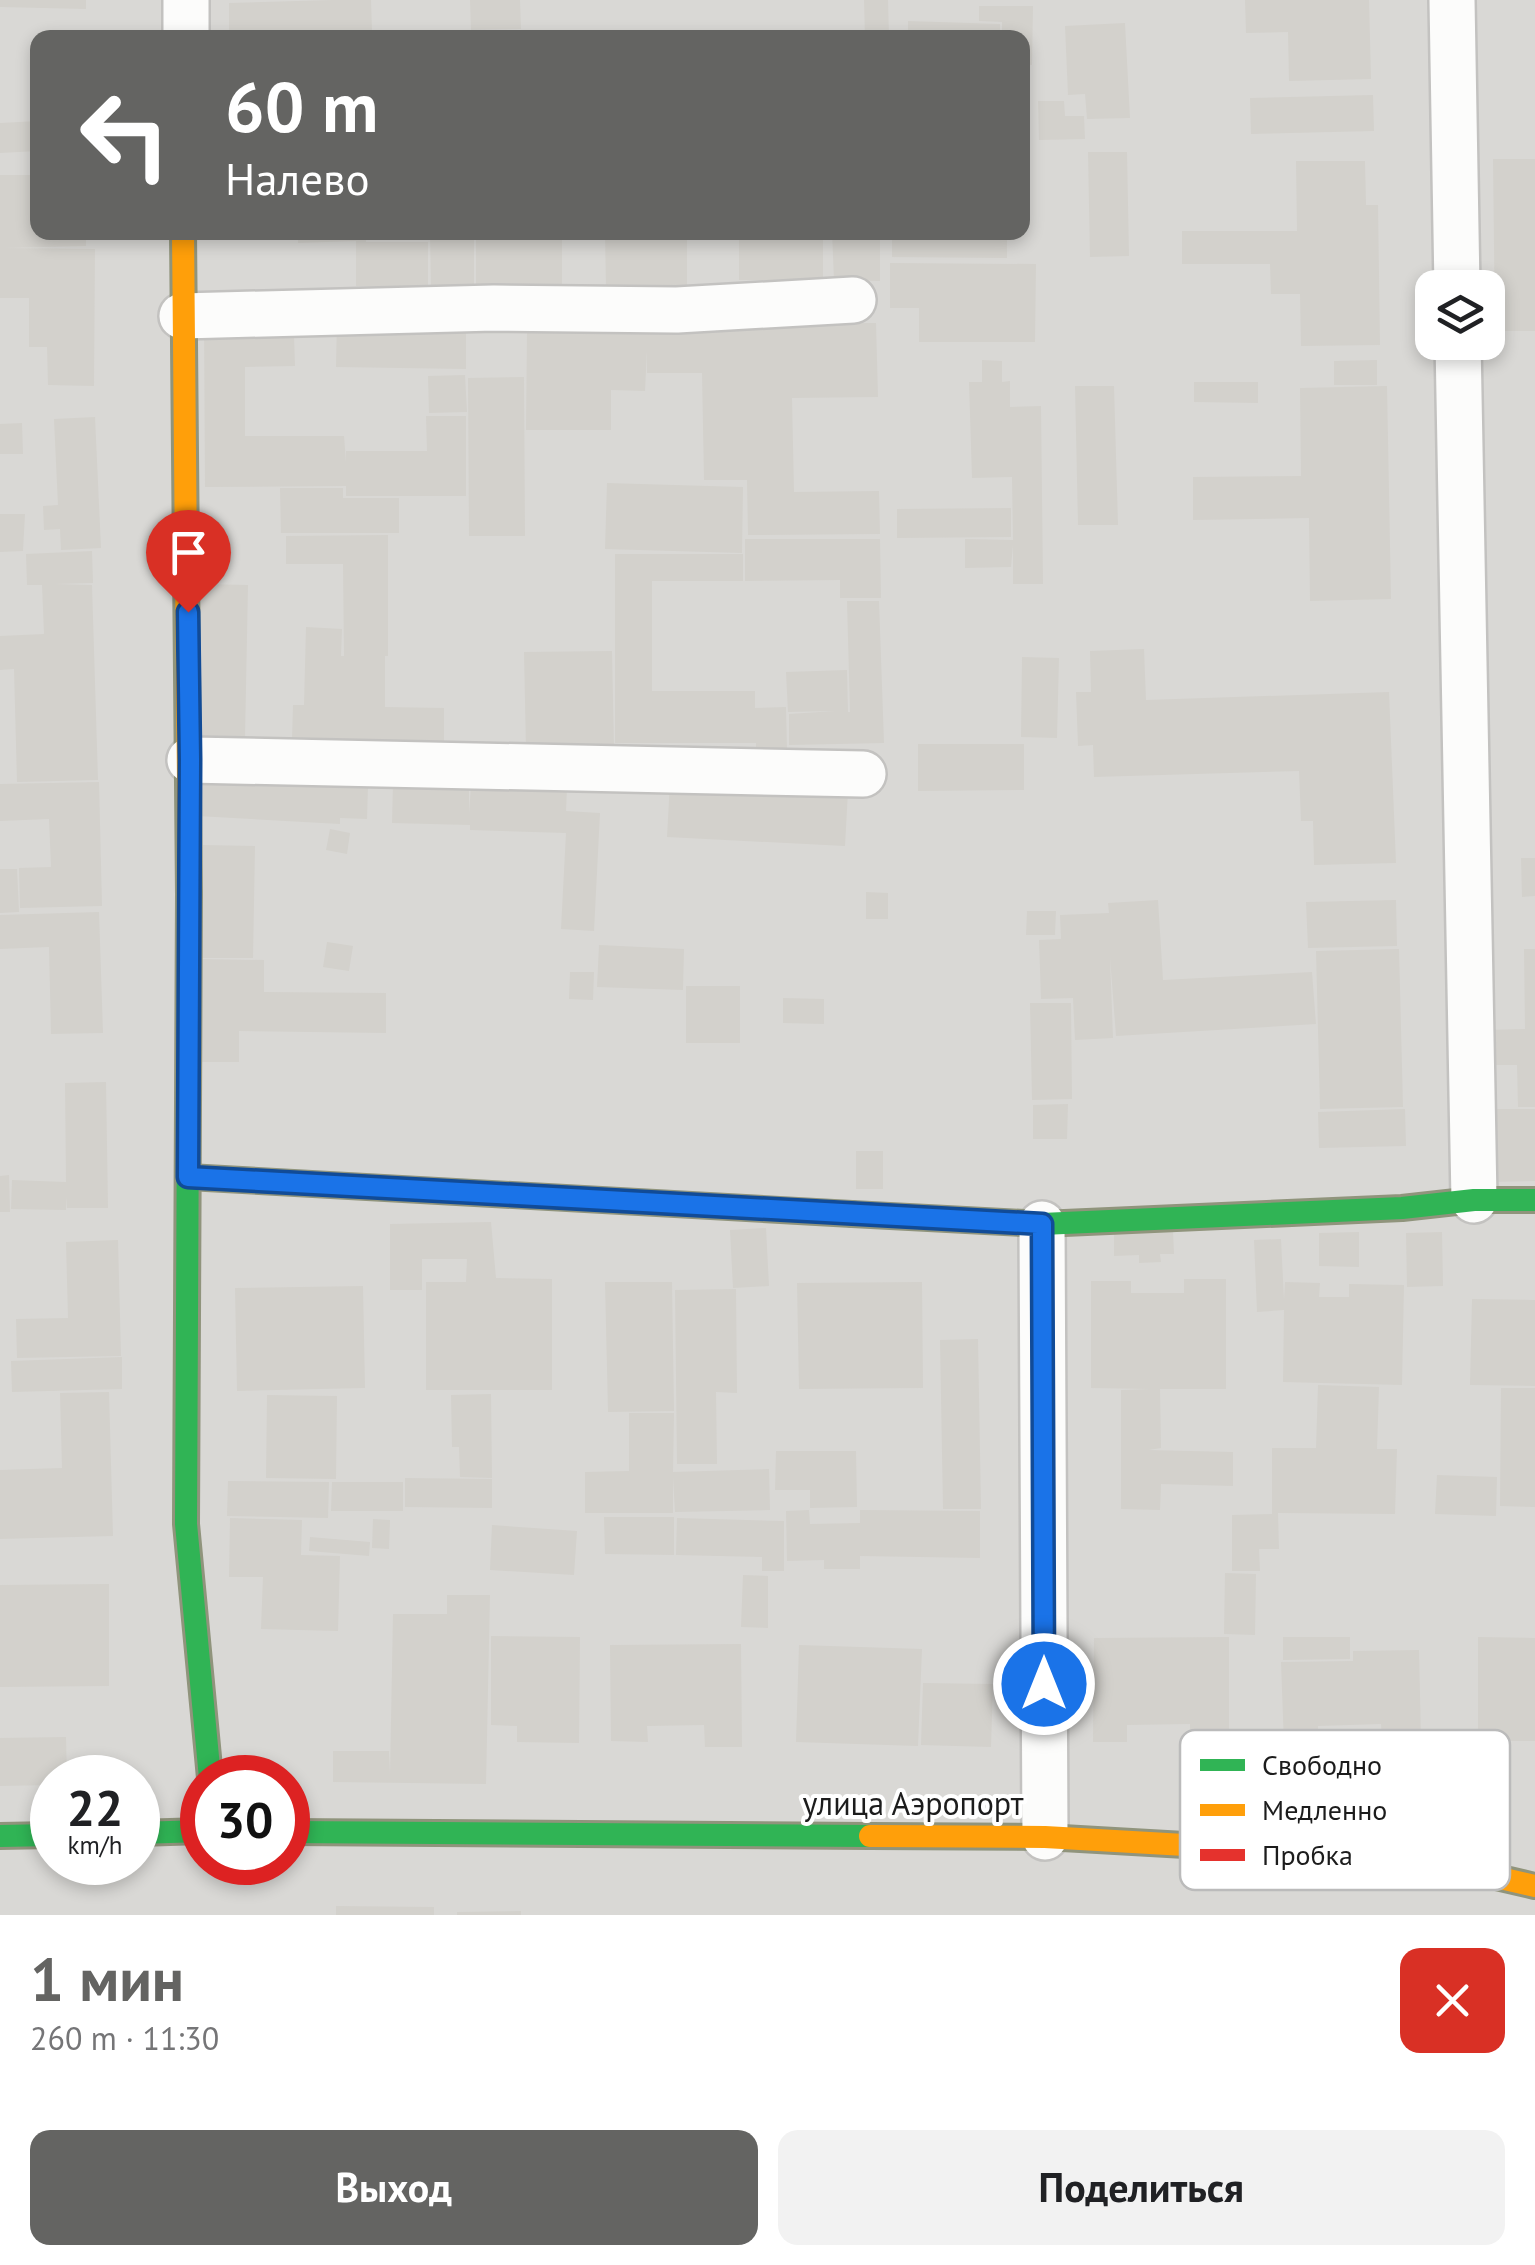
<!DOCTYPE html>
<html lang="ru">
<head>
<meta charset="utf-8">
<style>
  :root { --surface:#fff; --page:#f2f2f2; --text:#202124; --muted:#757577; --accent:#646462 }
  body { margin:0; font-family:"PT Sans",sans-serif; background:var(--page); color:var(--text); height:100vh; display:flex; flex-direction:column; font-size:38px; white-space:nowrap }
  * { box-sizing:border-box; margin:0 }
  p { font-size:32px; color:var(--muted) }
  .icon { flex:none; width:55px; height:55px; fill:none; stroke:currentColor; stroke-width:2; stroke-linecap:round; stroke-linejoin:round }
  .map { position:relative; height:1915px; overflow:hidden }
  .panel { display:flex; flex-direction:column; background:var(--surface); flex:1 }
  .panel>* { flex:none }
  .hud { position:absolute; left:30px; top:30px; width:1000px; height:210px; border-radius:20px; box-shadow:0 5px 15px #0003; background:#646462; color:#fff; overflow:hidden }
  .fabs { position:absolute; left:1415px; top:270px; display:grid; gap:20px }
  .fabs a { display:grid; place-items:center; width:90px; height:90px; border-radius:20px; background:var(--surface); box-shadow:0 5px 15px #0003; font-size:50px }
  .speed { position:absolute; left:30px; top:1755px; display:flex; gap:20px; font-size:50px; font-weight:700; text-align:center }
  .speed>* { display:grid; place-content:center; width:130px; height:130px; border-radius:50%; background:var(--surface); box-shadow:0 5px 15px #0003; line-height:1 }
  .speed small { font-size:25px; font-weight:400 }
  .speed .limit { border:15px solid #d22; background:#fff; color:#111 }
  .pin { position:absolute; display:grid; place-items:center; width:85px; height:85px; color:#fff; margin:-102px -42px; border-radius:50% 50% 50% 0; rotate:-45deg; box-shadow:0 0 10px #0007 }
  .pin .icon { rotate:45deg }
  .me { position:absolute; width:110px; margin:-55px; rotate:0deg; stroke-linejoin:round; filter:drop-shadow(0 0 8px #0008) }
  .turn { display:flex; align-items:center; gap:35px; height:210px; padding:0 30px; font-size:45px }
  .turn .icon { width:130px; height:130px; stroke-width:2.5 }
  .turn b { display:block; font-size:70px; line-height:85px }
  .round { display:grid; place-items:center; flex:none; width:105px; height:105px; border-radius:20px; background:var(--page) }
  .overview { display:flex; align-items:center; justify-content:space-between; height:170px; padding:0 30px }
  h1 { font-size:60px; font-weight:600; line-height:75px; color:var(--accent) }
  .primary-button { display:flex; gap:20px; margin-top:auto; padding:20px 30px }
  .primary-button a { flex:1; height:115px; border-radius:20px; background:var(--accent); color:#fff; font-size:40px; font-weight:600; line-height:115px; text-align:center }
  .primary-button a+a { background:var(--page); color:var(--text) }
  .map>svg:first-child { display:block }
  .residential { fill:#d9d8d5; fill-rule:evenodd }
  .building { fill:#d3d1cc }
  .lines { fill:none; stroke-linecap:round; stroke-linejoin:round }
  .street-casing { stroke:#c3c2c0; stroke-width:50 }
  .fast-casing { stroke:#90947c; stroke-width:28 }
  .slow-casing { stroke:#90947c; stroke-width:28 }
  .jam-casing { stroke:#90947c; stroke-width:28 }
  .street { stroke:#fcfcfb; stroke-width:45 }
  .fast { stroke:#30b455; stroke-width:22 }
  .slow { stroke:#ff9f0a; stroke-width:22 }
  .jam { stroke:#e5322d; stroke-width:22 }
  .route-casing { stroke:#114b97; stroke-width:25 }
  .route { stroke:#1a73e8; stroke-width:18 }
  .labels { text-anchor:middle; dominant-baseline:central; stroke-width:8; stroke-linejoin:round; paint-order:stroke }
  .street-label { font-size:32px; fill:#1c1c1c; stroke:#fff }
  .key { fill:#fff; stroke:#bbb; stroke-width:2.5 }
  .key-label { font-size:28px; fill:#1c1c1c }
</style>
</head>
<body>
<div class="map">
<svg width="1535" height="1915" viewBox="0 0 1535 1915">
  <rect width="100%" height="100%" fill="#eae9e4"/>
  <path class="residential" d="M0 0H1535V1915H0ZM38 38H1022V232H38ZM1432 288H1488V342H1432ZM52 1778H138V1862H52ZM202 1778H288V1862H202Z"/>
  <path class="building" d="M0 0H86V9L0 7Z
    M332 0H371L372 32H472V38H335V32H331V38H229V3Z
    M470 0H520L521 29 471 30Z
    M864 0H888L889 37 865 38Z
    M1245 0H1369L1371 79 1289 81 1288 32 1246 33Z
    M979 6H1033L1032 65 1022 64V38H1002V22L979 21Z
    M908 21 1000 24V38H908Z
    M1125 23 1130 118 1087 119 1085 94 1068 95 1065 26Z
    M603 30V38H474V32Z
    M1373 95 1374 131 1251 134 1250 98Z
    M1038 101H1064L1065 116H1084L1085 139 1039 140Z
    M38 121V151L0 153V123Z
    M1088 152H1127L1129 256 1090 257Z
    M1493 159H1535V331H1495Z
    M1296 161H1365L1366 205H1378L1380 345 1301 346 1300 294H1271L1270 264H1182V231H1297Z
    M0 175H38V232H86V246L4 248 95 249 94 386 48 385 47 347H29V298H0Z
    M298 232H366V242H428V287L356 286V241L298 243Z
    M430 232H474V289L431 288Z
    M476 232H516V237L562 238V288H476Z
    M605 232H647V240H687V286L606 287Z
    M739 232H823V280H739Z
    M832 232H880V281L834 280Z
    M892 232H1007V258L892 257Z
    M890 263 1036 264 1035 342H919V308H890Z
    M204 318H335V336H294L295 366 245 367V436H344L346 462V451H427L426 416H466V496H346V486L205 487Z
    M337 318 466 320V369L336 367Z
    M876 323 878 397 792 398 794 492 879 491 880 534 748 535 747 480H704L702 373H647V350L645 391 611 390V430H526L527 333H546V325Z
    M982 360 1002 361V382L1010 381V407L1041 406 1043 584H1013V545L1011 567 965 568V539L1013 540 1012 477 972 478 969 382H982Z
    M1377 360V385H1334V361Z
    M465 375 467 412 429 413 428 376Z
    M524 377 525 536H469L468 378Z
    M1194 382H1258V403L1194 402Z
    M1075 386H1114L1118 525H1078Z
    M1387 386 1391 599 1310 601 1309 518 1193 520V477L1301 476 1300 388Z
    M95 417 101 548 61 550 60 529 44 530 43 506 58 505 54 419Z
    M22 423 23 454H0V424Z
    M607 483 743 487 742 553 605 549Z
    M280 488H343V498H399V533H281Z
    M1011 508V537L897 538V509Z
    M0 514H25L23 551 0 552Z
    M388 535V656H385V707L444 708V741L292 739 293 705H304L306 627 342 629 341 656H344L343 564H286V536Z
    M745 539H880L881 598H840V580L745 581Z
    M92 551 93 583 55 584 92 585 98 780 17 782 14 669 0 670V636L44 634 42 585H27L26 554Z
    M615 554H743V581H652V691H755V708L786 707 787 751 756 752V743H615Z
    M201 584 248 585 245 738 198 736Z
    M847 601H879L884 743 789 745V714L835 711 788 712 786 672 847 670 848 712H850Z
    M1144 649 1146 700 1389 692 1396 863 1314 865 1313 821H1301L1299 771 1094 777 1093 745 1078 746 1076 692H1091L1090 651Z
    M612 651 614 748 526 750 524 652Z
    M1022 657 1059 658 1057 738 1021 737Z
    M918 744H1024V790L918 791Z
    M198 779 368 786 367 819 340 818V824L197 816Z
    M99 782 102 906 20 908 19 868 51 867 49 819 0 821V784Z
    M670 782 848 791 845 846 667 837Z
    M393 784 469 785V814L471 785 567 788 566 811 600 813 594 931 561 929 566 833 470 830V825L392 823Z
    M330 829 350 833 347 854 326 850Z
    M203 845 255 846 253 958H201Z
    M1521 858H1535V896L1522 897Z
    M0 869H17L19 912 0 913Z
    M866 892 888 893V919H866Z
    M1158 900 1163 980 1312 972 1316 1024 1116 1036 1110 957 1113 1038 1075 1040 1073 998 1041 999 1039 940 1061 939 1060 915 1109 913 1108 903Z
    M1396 900 1397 946 1308 948 1306 902Z
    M1027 911H1056L1055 935H1026Z
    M99 912 103 1033 51 1034 49 947 0 949V915Z
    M327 942 353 946 349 971 323 967Z
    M599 945 684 949 683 990 597 987Z
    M1399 949 1403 1107 1320 1109 1316 951Z
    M1524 949H1535V1107H1518L1517 1065H1485L1484 1030 1525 1029Z
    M200 959 264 960V992L386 993V1033L239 1031V1062H196Z
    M570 972H594L593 1000 569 999Z
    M686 986H740V1043H686Z
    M783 998 824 999V1024L783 1023Z
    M1030 1003H1071L1072 1099 1032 1100Z
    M106 1082 108 1208H67L66 1197V1210L11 1209 12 1180 66 1182 65 1083Z
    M1068 1104 1067 1139H1033V1105Z
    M1405 1109 1406 1146 1319 1148 1318 1112Z
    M1486 1109H1535V1181L1487 1182Z
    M856 1151H883V1189H856Z
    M9 1175 10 1212H0V1176Z
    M491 1222 496 1278 552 1279V1390H426V1282H466L467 1259H422V1290H390V1224Z
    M766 1228 769 1286 733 1288 730 1230Z
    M1173 1230 1174 1254H1160L1161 1262 1139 1263V1255L1114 1256V1231Z
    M1359 1232V1267L1319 1266V1233Z
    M1442 1232 1443 1286 1407 1287 1406 1233Z
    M1281 1239 1284 1300 1285 1282 1320 1283 1319 1297H1349V1284L1404 1285 1402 1385 1283 1382 1284 1310 1257 1312 1254 1240Z
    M118 1240 121 1356 17 1358 16 1319 68 1318 66 1242Z
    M1184 1279H1226V1389H1160L1161 1448 1148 1450 1233 1452V1486L1161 1484 1160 1510 1121 1509V1390L1150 1389 1091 1388V1281H1131V1293H1184Z
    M605 1282H672L674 1411 608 1412Z
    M922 1282 923 1388 799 1389 797 1283Z
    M363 1286 365 1388 237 1391 235 1288Z
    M736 1289 737 1393 716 1392 717 1464H677L675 1290Z
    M1472 1299 1535 1300V1386L1470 1385Z
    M978 1339 981 1509H943L940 1340Z
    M122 1357V1389L12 1392 11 1361Z
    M1318 1385 1379 1387 1377 1449H1397L1395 1514 1278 1513 1279 1549H1259L1260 1571H1232V1515L1272 1514V1448H1316Z
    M1501 1388H1535V1507L1500 1506Z
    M109 1392 113 1536 0 1539V1470L62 1468 60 1393Z
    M491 1394 492 1478 460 1477 459 1447H452L451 1395Z
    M267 1395 337 1396 336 1479 266 1478Z
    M629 1413H674L673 1472 769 1469 770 1510 675 1512 673 1477V1513H585V1472L629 1471Z
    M776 1451H856L857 1507 810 1508V1490H775Z
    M1437 1475 1497 1477 1496 1516 1435 1514Z
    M405 1478 492 1479V1508L405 1507Z
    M228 1481 329 1482 328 1518 227 1516Z
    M332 1482H403V1511H331Z
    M809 1510 810 1524 860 1523V1510L980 1511V1558L860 1556V1569H824V1560L787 1561 786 1511Z
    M604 1517H674V1555L605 1554Z
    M230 1518 302 1520 301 1555 340 1556 338 1631 261 1629 263 1577H229Z
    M677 1518 784 1521V1571H762V1557L676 1555Z
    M373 1519 390 1520 389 1549 372 1548Z
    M492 1525 577 1531 574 1575 490 1570Z
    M310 1537 370 1542 369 1556 309 1551Z
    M1225 1573 1256 1574 1255 1635 1224 1634Z
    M743 1575 768 1576V1628L741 1627Z
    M109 1584V1686L0 1687V1585Z
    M447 1595H490L486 1784 333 1782V1751H389L390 1775 393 1614H447Z
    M491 1636 580 1637 579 1743 517 1742V1726L491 1725Z
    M1229 1637V1744H1190V1724L1127 1725V1742H1093L1094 1638Z
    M1283 1637H1350V1659L1283 1660Z
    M1478 1637 1535 1638V1741H1478Z
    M741 1644 742 1747H705L704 1725 647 1726 648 1742 611 1741 610 1645Z
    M799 1645 922 1649 918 1746 796 1742Z
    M1419 1650 1421 1740 1382 1741 1381 1724 1318 1726V1744L1284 1745 1281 1662 1353 1661V1651Z
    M923 1683 993 1684 991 1747 921 1745Z
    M66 1737 67 1778H52V1785L0 1786V1738Z
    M336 1906 434 1907V1915H336Z
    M521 1911V1915H457V1912Z"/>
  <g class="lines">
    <g class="street-casing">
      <path id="street" d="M1452 0 1457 288
        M186 38V0
        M182 316 494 308 677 310 853 300
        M1458 342 1474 1200
        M190 760 863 774
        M1042 1224 1045 1837"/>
    </g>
    <g class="fast-casing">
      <path id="fast" d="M189 894 186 1524 210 1778
        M852 1214 1042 1224 1402 1208 1474 1200H1535
        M288 1832 870 1836
        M138 1833 202 1831
        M0 1836 52 1835"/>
    </g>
    <g class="slow-casing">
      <path id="slow" d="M183 232 189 894
        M870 1836 1045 1837 1414 1858 1535 1886"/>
    </g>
    <g class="jam-casing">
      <path id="jam" d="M188 1177 852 1214"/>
    </g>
    <use href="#street" class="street"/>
    <use href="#fast" class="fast"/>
    <use href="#slow" class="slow"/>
    <use href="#jam" class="jam"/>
  </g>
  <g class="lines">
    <g class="route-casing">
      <path id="route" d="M188 612 190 760 188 1177 1042 1224 1044 1684"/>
    </g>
    <use href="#route" class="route"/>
  </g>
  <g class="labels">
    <g class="street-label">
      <text x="913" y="1803">улица Аэропорт</text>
    </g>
  </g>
  <rect x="1180" y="1730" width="330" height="160" rx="15" class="key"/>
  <rect x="1200" y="1759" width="45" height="12" fill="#30b455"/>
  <rect x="1200" y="1804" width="45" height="12" fill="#ff9f0a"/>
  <rect x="1200" y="1849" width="45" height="12" fill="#e5322d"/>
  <g class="key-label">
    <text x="1262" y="1775">Свободно</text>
    <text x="1262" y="1820">Медленно</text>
    <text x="1262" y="1865">Пробка</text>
  </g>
</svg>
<div class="fabs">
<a><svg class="icon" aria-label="layers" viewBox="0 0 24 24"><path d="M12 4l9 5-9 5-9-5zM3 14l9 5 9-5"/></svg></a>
</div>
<div class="speed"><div>22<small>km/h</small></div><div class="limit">30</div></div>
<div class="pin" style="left:188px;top:612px;background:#d93025"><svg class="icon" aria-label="arrive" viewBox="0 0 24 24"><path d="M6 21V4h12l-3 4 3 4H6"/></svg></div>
<svg class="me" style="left:1044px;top:1684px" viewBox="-20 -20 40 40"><circle r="17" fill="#1a73e8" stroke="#fff" stroke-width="3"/><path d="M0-11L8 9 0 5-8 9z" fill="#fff"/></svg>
<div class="hud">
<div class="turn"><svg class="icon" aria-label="left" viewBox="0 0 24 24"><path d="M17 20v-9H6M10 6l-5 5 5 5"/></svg><div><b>60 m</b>Налево</div></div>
</div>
</div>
<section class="panel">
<div class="overview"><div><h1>1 мин</h1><p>260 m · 11:30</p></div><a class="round" style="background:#d93025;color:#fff"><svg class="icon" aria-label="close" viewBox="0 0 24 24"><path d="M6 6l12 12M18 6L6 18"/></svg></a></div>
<div class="primary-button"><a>Выход</a><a>Поделиться</a></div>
</section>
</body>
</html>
